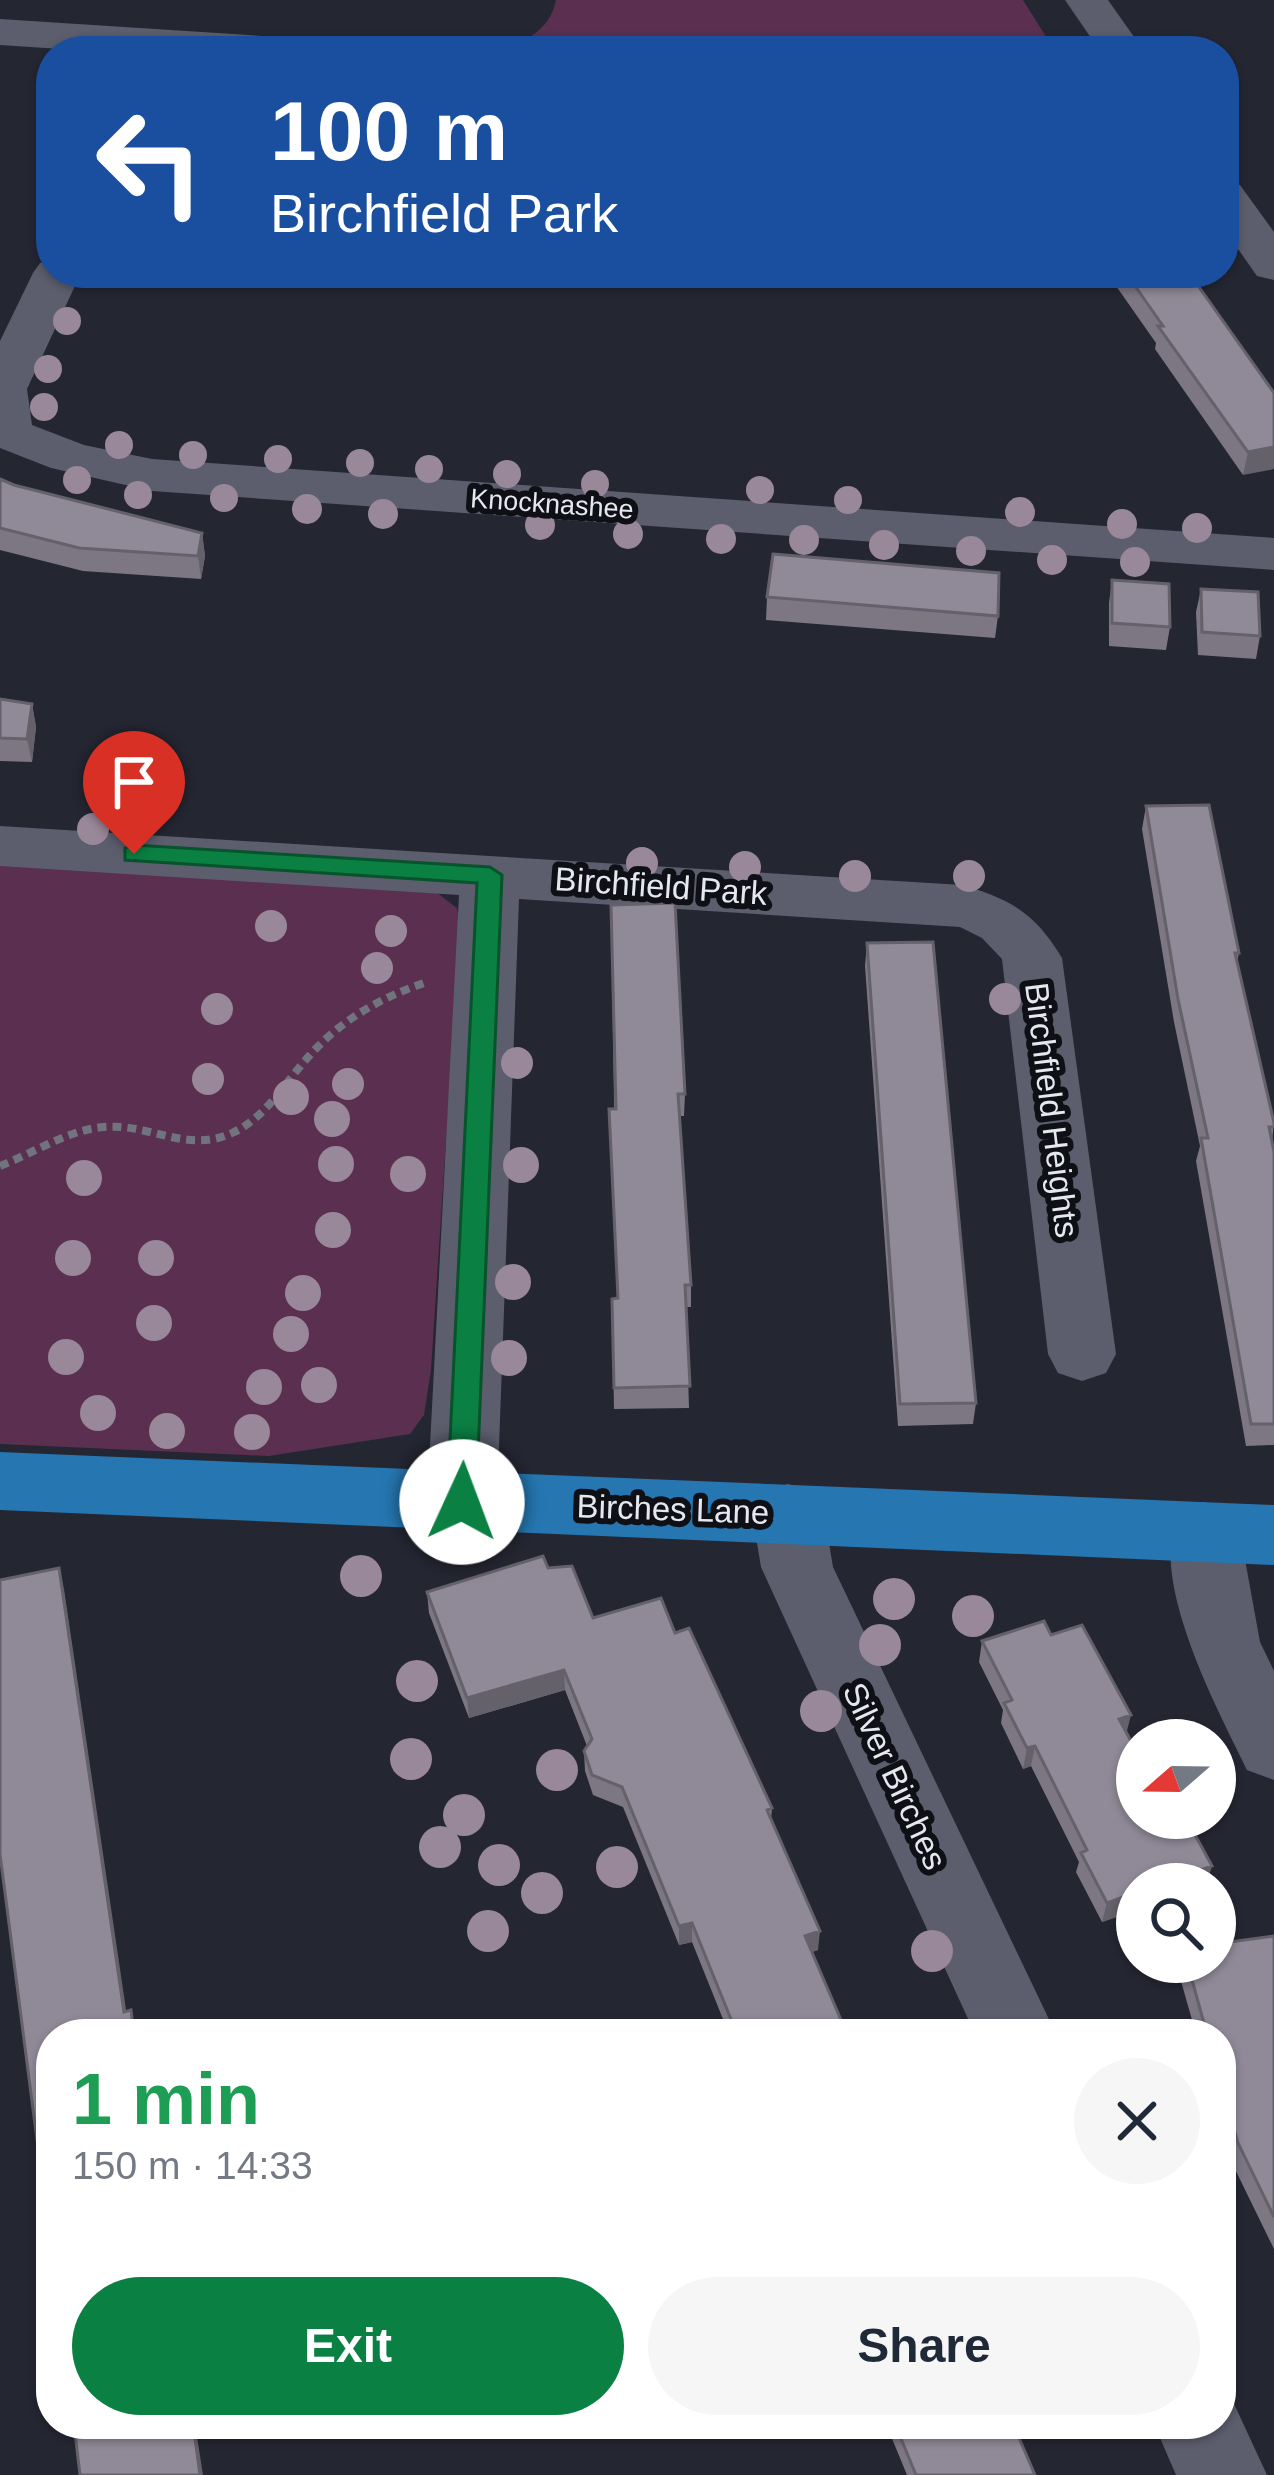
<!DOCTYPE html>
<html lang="en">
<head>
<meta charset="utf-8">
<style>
  :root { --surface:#fff; --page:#f6f6f7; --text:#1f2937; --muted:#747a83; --accent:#0b8043 }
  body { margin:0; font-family:Arial,sans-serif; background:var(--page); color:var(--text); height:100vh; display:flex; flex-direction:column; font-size:45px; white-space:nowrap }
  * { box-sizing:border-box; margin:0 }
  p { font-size:39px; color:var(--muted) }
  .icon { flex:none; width:66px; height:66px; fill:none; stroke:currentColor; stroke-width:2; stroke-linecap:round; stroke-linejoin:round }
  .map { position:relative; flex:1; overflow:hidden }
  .details { position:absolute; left:36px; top:2019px; width:1200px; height:420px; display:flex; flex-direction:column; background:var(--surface); border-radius:48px; box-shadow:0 3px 9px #0004 }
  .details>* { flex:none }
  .top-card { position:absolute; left:36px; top:36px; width:1203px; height:252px; border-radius:48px; box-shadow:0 3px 9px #0004; background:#1a4fa0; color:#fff; overflow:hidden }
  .needle { width:78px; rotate:250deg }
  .controls { position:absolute; left:1116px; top:1719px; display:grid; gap:24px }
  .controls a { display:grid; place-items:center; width:120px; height:120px; border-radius:50%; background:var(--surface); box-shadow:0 3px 9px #0004; font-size:60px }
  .pin { position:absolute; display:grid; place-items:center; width:102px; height:102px; color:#fff; margin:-123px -51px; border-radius:50% 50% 50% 0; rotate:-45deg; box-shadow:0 0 12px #0007 }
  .pin .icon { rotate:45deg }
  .me { position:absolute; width:132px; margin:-66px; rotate:2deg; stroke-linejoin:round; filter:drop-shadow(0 0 9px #0008) }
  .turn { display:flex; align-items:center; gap:42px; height:252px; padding:0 36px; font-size:54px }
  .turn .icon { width:156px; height:156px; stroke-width:2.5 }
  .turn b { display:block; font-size:84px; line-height:102px }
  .round { display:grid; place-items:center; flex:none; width:126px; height:126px; border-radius:63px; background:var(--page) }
  .overview { display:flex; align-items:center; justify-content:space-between; height:204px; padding:0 36px }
  h1 { font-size:72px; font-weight:700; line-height:90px; color:#1e9e55 }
  .button { display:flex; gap:24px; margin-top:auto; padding:24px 36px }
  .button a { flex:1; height:138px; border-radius:72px; background:var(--accent); color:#fff; font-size:48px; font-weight:700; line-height:138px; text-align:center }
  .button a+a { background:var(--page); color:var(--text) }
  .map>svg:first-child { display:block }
  .green { fill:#5a2f50 }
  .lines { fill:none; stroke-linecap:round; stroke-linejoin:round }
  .path-far1 { stroke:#71737e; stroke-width:6; stroke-dasharray:6 4.5; stroke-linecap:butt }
  .path { stroke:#71737e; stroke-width:8; stroke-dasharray:9 6; stroke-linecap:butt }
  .minor { fill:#5c5e6d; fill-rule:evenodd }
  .major { fill:#2576b1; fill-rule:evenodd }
  .tree { fill:#99879a }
  .wall { fill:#7c7783 }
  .shaded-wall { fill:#65616a }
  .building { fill:#908a98; stroke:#65616a; stroke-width:3 }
  .route { fill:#0b8043; stroke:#07532c; stroke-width:3 }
  .labels { text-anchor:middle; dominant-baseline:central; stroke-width:12; stroke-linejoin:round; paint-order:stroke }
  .far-street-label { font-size:27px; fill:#e6e8f0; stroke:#0f1015 }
  .street-label { font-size:33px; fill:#e6e8f0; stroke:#0f1015 }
</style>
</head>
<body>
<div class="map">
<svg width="1274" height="2475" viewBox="0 0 1274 2475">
  <rect width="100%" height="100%" fill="#242632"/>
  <path class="green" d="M556 0H1023L1055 51H500C526 41 550 30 556 0Z
    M0 865 436 892 457 908 460 927 431 1370 424 1415 410 1434 269 1456 0 1444Z"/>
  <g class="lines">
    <path class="path-far1" d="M571 51 630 46 738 51
      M1011 51 1059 45"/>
    <path class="path" d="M0 1166C34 1153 67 1130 104 1127 150 1123 187 1154 232 1133 266 1118 285 1082 310 1055 342 1019 382 997 427 982"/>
    <path class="minor" d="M1065 0H1108L1144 51H1100Z
      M0 19 294 38 310 42 316 51H91L0 45Z
      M1224 181 1240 185 1274 232V280L1257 276 1224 229Z
      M51 260V273H81L27 389 32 425 84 445 152 459 1274 538V570L152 491 51 468 0 448V341L33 273 40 263Z
      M0 826 962 885C1011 899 1036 914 1062 958L1116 1354 1106 1373 1082 1381 1058 1373 1048 1354 1002 959 982 938 960 927 519 899 497 1502 487 1523 462 1531 437 1523 427 1502 459 895 0 866Z
      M788 1484 813 1492 824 1513 833 1567 1056 2034H975L761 1567 752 1513 763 1492Z
      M1204 1502 1229 1511 1240 1532 1260 1642 1274 1671V1780L1247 1770C1217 1708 1146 1577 1179 1511Z
      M1221 2389 1229 2393 1267 2475H1176L1154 2424H1221Z"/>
    <path class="major" d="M0 1452 1274 1505V1565L0 1510Z"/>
  </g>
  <g class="tree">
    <circle cx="67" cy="321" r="14"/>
    <circle cx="48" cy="369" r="14"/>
    <circle cx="44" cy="407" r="14"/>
    <circle cx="119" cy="445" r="14"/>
    <circle cx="193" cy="455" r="14"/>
    <circle cx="278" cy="459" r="14"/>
    <circle cx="360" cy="463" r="14"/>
    <circle cx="429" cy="469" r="14"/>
    <circle cx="507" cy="474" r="14"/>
    <circle cx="77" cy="480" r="14"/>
    <circle cx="595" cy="484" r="14"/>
    <circle cx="760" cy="490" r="14"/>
    <circle cx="138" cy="495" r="14"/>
    <circle cx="224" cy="498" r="14"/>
    <circle cx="848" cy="500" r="14"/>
    <circle cx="307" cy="509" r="15"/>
    <circle cx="1020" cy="512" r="15"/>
    <circle cx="383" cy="514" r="15"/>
    <circle cx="1122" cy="524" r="15"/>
    <circle cx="540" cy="525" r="15"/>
    <circle cx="1197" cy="528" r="15"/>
    <circle cx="628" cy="534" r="15"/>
    <circle cx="721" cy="539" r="15"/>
    <circle cx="804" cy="540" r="15"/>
    <circle cx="884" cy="545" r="15"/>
    <circle cx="971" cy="551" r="15"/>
    <circle cx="1052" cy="560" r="15"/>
    <circle cx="1135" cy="562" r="15"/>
    <circle cx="93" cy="829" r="16"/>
    <circle cx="642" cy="863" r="16"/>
    <circle cx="745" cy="867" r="16"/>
    <circle cx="855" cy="876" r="16"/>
    <circle cx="969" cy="876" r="16"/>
    <circle cx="271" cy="926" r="16"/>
    <circle cx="391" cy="931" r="16"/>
    <circle cx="377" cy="968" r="16"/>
    <circle cx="1005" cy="999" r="16"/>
    <circle cx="217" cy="1009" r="16"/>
    <circle cx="517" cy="1063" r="16"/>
    <circle cx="208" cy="1079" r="16"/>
    <circle cx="348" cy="1084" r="16"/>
    <circle cx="291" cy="1097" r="18"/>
    <circle cx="332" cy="1119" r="18"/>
    <circle cx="336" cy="1164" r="18"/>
    <circle cx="521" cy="1165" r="18"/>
    <circle cx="408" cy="1174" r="18"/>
    <circle cx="84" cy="1178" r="18"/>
    <circle cx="333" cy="1230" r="18"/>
    <circle cx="73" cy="1258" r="18"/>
    <circle cx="156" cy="1258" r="18"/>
    <circle cx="513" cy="1282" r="18"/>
    <circle cx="303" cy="1293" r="18"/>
    <circle cx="154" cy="1323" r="18"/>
    <circle cx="291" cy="1334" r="18"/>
    <circle cx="66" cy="1357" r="18"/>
    <circle cx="509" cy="1358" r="18"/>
    <circle cx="319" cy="1385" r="18"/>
    <circle cx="264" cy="1387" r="18"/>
    <circle cx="98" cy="1413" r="18"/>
    <circle cx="167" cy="1431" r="18"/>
    <circle cx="252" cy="1432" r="18"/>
    <circle cx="361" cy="1576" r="21"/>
    <circle cx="894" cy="1599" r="21"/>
    <circle cx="973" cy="1616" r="21"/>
    <circle cx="880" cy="1645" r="21"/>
    <circle cx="417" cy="1681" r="21"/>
    <circle cx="821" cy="1711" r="21"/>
    <circle cx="411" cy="1759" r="21"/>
    <circle cx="557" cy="1770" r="21"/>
    <circle cx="464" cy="1815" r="21"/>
    <circle cx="440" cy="1847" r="21"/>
    <circle cx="499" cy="1865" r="21"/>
    <circle cx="617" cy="1867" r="21"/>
    <circle cx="542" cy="1893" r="21"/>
    <circle cx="488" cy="1931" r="21"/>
    <circle cx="932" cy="1951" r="21"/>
  </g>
  <path class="wall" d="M1107 273H1189L1274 393 1243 475 1155 349 1156 343Z
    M0 479 14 485 202 533 205 556 201 579 83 571 0 550Z
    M1112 580 1170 627 1166 650 1109 646V603Z
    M1201 589 1260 636 1256 659 1198 655 1196 612Z
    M767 597 998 616 995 638 766 620Z
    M0 699 32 704 36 727 32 762 0 761Z
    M1146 806 1239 953 1237 962 1274 1123 1272 1141 1274 1152V1445L1246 1446 1196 1161 1200 1146 1174 1022 1142 829Z
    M611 905 685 1094 684 1116H680L691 1285V1307H686L689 1408 614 1409 612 1299 617 1298Z
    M867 943 976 1403 973 1424 898 1426 865 966Z
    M548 1568 593 1618 675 1633 772 1808 771 1820 818 1950 812 1952 847 2034H729L692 1942 679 1945 623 1807 593 1795 585 1771 584 1751 587 1746 565 1690 469 1718 429 1613 427 1592Z
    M1051 1635 1127 1733 1137 1818 1212 1866 1206 1884H1137V1910L1102 1922 1076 1872 1079 1862 1031 1766 1023 1769 1001 1723 1003 1710 979 1662 982 1641Z
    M1274 1936V2249L1231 2161 1221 2125V2034H1196L1177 1967 1179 1962H1215Z
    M886 2424H1013L1035 2475H907Z"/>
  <path class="shaded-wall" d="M1274 447V469L1243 475 1248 452Z
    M202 533 205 556 201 579 198 556Z
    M32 704 36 727 32 762 27 739Z
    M59 1568 64 1589 129 2030 124 2012Z
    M564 1670 565 1690 469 1718 467 1698Z
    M1131 1715 1126 1735 1119 1719Z
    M1035 1746 1031 1766 1023 1769 1027 1748Z
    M1212 1866 1206 1884H1161Z
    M1137 1892V1910L1102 1922 1107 1903Z
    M692 1923V1942L679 1945V1926Z
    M820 1931 818 1950 803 1955 805 1936Z
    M193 2424H195L203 2475H200Z"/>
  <path class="building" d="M1022 38 1031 51H976L972 46Z
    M1126 273H1189L1274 393V447L1248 452 1158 326H1163Z
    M0 479 14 485 202 533 198 556 79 548 0 528Z
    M773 554 999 573 998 616 767 597Z
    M1112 580 1169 584 1170 627 1112 623Z
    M1201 589 1258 592 1260 636 1202 632Z
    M0 699 32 704 27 739 0 738Z
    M1209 805 1239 953H1235L1274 1123V1127H1269L1274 1152V1424H1251L1201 1138H1208L1178 999 1146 806Z
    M675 903 685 1094H678L691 1285H685L690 1386 614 1388 612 1299 618 1298 609 1109H616L611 905Z
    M933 942 976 1403 900 1404 867 943Z
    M543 1556 548 1568 572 1566 593 1618 661 1598 675 1633 689 1628 772 1808 767 1810 820 1931 805 1936 847 2034H737L692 1923 679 1926 622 1787 592 1775 584 1751 592 1739 564 1670 467 1698 427 1592Z
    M59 1568 124 2012 131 2010 134 2034H51V2248L0 1854V1580Z
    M1044 1621 1051 1635 1082 1625 1131 1715 1119 1719 1137 1752V1818H1186L1212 1866 1161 1884H1137V1892L1107 1903 1081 1853 1087 1850 1035 1746 1027 1748 1004 1703 1012 1700 982 1641Z
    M1274 1936V2217L1238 2143 1221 2083V2034H1207L1187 1962H1215V1944Z
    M74 2424H193L200 2475H80Z
    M895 2424H1013L1035 2475H916Z"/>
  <path class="route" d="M134 845 490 867 502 875 476 1502 472 1511H451L447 1502 477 883 125 860V848Z"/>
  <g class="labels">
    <g class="far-street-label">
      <text transform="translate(552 504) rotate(4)">Knocknashee</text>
    </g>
    <g class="street-label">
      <text transform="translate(661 886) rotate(4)">Birchfield Park</text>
      <text transform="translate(1052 1110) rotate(83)">Birchfield Heights</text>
      <text transform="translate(673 1509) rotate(2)">Birches Lane</text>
      <text transform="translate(895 1776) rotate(65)">Silver Birches</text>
    </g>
  </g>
</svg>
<div class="controls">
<a><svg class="needle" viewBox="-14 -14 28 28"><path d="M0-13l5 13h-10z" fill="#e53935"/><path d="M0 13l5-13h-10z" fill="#747a83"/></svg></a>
<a><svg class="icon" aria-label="search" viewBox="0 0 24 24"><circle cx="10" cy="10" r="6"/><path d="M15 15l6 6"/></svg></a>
</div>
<div class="pin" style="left:134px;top:854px;background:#d93025"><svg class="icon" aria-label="arrive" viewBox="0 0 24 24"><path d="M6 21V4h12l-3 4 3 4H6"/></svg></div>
<svg class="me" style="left:462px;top:1502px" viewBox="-20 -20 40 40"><circle r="19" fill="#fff"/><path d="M0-13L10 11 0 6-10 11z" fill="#0b8043"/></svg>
<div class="top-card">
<div class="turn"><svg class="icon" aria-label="left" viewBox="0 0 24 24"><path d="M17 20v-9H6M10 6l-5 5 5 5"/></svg><div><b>100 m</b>Birchfield Park</div></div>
</div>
<section class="details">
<div class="overview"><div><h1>1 min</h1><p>150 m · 14:33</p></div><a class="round"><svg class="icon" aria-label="close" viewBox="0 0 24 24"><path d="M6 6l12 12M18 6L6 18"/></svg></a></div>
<div class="button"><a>Exit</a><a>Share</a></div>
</section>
</div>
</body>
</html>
